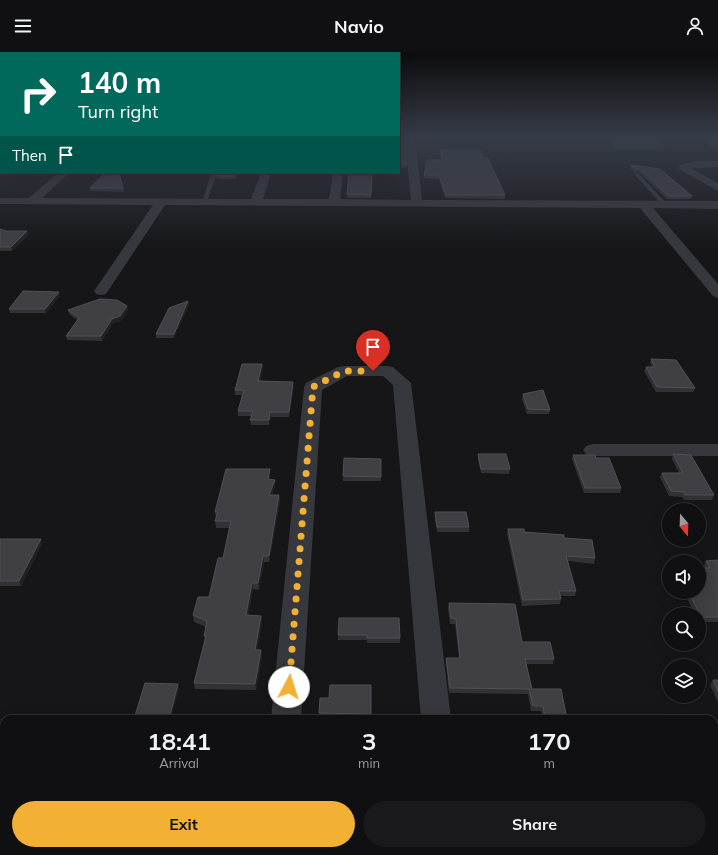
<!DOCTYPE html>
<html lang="en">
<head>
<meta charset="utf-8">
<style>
  :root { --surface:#101012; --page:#19191b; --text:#f1f3f6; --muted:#9c9d9f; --line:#303032; --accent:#f2b134 }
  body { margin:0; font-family:Mulish,sans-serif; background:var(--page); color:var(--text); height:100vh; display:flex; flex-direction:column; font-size:15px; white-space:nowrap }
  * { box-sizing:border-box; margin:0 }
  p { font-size:13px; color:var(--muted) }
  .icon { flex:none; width:22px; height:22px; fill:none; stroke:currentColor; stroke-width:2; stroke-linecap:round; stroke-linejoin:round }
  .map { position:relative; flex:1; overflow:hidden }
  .panel { position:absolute; left:0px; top:663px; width:718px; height:140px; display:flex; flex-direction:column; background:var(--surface); border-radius:12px 12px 0 0; box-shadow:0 4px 16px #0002,0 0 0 1px var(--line) }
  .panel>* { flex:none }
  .banner { position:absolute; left:0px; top:0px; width:400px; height:122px; box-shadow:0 4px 16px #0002,0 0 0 1px var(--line); background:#00695c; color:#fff; overflow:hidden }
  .needle { width:26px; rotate:161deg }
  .fabs { position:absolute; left:662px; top:451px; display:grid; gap:8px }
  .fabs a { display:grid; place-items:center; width:44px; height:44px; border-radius:50%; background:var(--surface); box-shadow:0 4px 16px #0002,0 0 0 1px var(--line); font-size:20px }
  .pin { position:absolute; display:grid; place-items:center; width:34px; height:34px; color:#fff; margin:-41px -17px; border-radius:50% 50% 50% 0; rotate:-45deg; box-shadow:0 0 4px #0007 }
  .pin .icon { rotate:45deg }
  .me { position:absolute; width:44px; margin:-22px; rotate:5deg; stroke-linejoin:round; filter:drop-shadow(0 0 3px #0008) }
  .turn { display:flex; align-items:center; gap:14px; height:84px; padding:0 12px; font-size:18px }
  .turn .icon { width:52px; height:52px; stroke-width:2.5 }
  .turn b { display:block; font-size:28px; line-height:34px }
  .then { display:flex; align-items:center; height:38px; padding:0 12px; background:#0003; gap:8px; font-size:15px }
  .eta { display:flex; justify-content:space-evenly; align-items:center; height:68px; text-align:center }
  .eta b { font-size:24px; font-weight:700; line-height:28px }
  .button { display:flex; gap:8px; margin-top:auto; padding:8px 12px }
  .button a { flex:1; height:46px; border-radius:24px; background:var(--accent); color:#111; font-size:16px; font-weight:700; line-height:46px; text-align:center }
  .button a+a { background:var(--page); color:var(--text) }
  header { display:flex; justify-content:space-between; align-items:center; height:52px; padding:0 12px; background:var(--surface); font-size:18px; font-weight:700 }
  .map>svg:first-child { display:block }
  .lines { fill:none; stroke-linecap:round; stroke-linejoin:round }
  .service { fill:#37383d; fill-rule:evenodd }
  .minor { fill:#37383d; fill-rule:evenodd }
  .wall { fill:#323236 }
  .shaded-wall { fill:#212124 }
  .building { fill:#3f3f44; stroke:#4f5156 }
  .route { stroke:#f2b134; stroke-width:7; stroke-dasharray:0 12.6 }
</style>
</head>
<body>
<header><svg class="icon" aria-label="menu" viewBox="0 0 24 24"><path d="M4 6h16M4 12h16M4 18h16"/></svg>Navio<svg class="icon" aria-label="person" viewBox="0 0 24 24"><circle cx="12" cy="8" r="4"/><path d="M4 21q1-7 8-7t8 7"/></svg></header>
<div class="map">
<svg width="718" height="803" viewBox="0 0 718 803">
  <rect width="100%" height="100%" fill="#161618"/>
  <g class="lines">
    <path class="service" d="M211 121H217L207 150 202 151Z
      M638 121 666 151V153H662L636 124 635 123Z"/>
    <path class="minor" d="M405 86H415L422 148 718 149V157L653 156 718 232V246L713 244 640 156 165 153 106 242 101 243 96 242 94 239 153 153 0 152V146H29L58 121H69L42 146 251 147 261 121H271L263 147H329L333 121H343L340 147 411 148Z
      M0 89H1V95H0Z
      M694 109H718V115L690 116 718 131V139L679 117 680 113Z
      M344 314H387L393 315 411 331 451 667H421L393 333 383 324H347L322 338 301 667H271L304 335 306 331 338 315Z
      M593 392H718V404H593L586 402 583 398 586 394Z
      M258 799H294L293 803H257Z
      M431 799H467V803H431Z"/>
  </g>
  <path class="wall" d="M399 86 407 113 406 116H399Z
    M604 86H656L665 94 664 97H616Z
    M699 86H718V97H713Z
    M440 98 483 106 505 143V147L445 146 439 127 424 126V123L441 108 440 100Z
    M631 113 660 117 692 144 691 147H667L639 120 636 121 630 116Z
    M105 121H153H119L124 140 90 139V136Z
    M238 121 236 127H217L216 124Z
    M372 121 371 146H347V142Z
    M0 177 5 179H27L28 183 12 199H0Z
    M60 244 46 261H10L9 257Z
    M188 249 189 253 174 286H156V282Z
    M127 254 128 258 121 269 113 271 102 289 67 288 66 284 77 268 69 262 68 258Z
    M651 307 695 336 693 340H656L644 319 646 315H652L650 311Z
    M262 312 263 317 260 330 294 334 289 365H271L269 373H251L250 368 252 364H238V359L242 343H235V338Z
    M523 342 550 358 549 362H527L522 347Z
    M478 402 510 417 509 422 481 421 478 407Z
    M673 402 714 443 712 448H684L682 445 669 444 660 425 662 421H679L672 407Z
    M573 403 596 406 621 436 620 441H584L572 407Z
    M381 407V429H343V424Z
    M270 424V427L275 428V434L272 443H279L280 450 269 510H264L259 538 253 537 248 563 261 564 262 570 257 598H261L262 605 256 638 195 637 194 631 205 590 204 584 206 575 194 570 193 563 209 545 223 506 229 476H216L215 469 216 466 215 460Z
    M435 460 469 475V480H437L435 465Z
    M508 477 564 486 595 506 594 512 568 509 576 539 575 544H560L561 547 560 552 522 554 507 482Z
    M0 487 42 492 21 534H0Z
    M718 508V570H699V562H695L684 540H699L705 516 704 514 706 509Z
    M449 551 554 607 553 612H526L532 637 567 667H543L541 659H531L528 642 449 641 446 611V606H459L455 572H450L448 556Z
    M339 566 400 586V591H367V588H338Z
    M713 628H718V650L710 633Z
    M371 633V667L319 666V661Z
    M96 799H222L221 803 169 801 120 800V803H95Z"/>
  <path class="shaded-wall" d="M640 117 639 120 636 121V118Z
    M236 121H238L236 127 235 124Z
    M27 179 28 183 12 199 11 195Z
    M59 240 60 244 46 261 45 257Z
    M188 249 189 253 174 286V282Z
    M127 254 128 258 121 269 113 271 102 289 101 284 112 267Z
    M262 312 263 317 259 334 258 329Z
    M293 330 294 334 289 365V360Z
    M270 360 271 365 269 373V368Z
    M270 417V424L269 434 268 427Z
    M275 428V434L270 450 269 443Z
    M279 443 280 450 269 510V504Z
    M41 487 42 492 21 534 19 529Z
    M263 504 264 510 259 538 258 531Z
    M252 531 253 537 247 570 246 563Z
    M261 564 262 570 256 605 255 598Z
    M261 598 262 605 256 638 255 632Z
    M178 632 179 637 171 667H169Z
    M117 799H120V803H116Z
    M220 799H222L221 803H219Z"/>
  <path class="building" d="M399 86H404L407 113H399Z
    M607 86H656L665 94H616Z
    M703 86H718V94H714Z
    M440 98H480L483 106H488L505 143H446L439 123H424L427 108H442Z
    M631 113 660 117 692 144H668L640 117 636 118Z
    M105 121H119L123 136H90Z
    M218 121H236L235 124H216Z
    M349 121H372L371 143 347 142Z
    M0 177 5 179H27L11 195H0Z
    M23 239 59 240 45 257H9Z
    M100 247 117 248 127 254 120 264 112 267 101 284H66L79 266 68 258Z
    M188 249 174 282H156L169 256Z
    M651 307 676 308 695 336 657 335 646 315H655Z
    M242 312H262L258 329 293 330 289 360H270L269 368H250L253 359H238L244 338H235Z
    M543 338 550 358 528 357 523 342Z
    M478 402H506L510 417H481Z
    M673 402 691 403 714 443H685L684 440 671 439 662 421H683Z
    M573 403H595L596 406H609L621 436H585Z
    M344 406 381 407V425L343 424Z
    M226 417H270L268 427 275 428 269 443H279L269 504H263L258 531H252L246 563 261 564 255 598H261L255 632 194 631 206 584H204L207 569 193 563 198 545H209L218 506H223L231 469H215L218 460H215Z
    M435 460H466L469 475H437Z
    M508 477H524V480L564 483V486L592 488 595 506 566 504 576 539H559L561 547 523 548Z
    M0 487H41L19 529H0Z
    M718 508V565H701L689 540H699V516H710L706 509Z
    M449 551 515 552 522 590H550L554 607H525L532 637H561L567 667H545L543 654H533L529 637 450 636 446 606H460L456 567 451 566Z
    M339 566H399L400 586H367V583H338Z
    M713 628H718V640Z
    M145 631 178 632 169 667H134Z
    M330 633H371V662L319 661 320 646H329Z
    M377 665 409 666V667H377Z
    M96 799H117L116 803H95Z
    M169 799H220L219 803H168Z"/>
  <linearGradient id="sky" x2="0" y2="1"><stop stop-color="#0c0c0d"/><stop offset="0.43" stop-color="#363c48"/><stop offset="1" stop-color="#363c48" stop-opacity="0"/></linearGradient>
  <rect width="718" height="198" fill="url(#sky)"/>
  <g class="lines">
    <path class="route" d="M289 635 313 335 344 319H373"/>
  </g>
</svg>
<div class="fabs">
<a><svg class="needle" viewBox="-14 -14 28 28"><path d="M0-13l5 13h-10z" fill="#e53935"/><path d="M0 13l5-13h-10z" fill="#9c9d9f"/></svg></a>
<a><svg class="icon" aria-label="sound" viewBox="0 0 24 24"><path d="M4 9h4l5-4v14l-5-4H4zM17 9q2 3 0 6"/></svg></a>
<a><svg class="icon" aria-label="search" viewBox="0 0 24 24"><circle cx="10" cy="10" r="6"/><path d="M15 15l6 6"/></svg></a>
<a><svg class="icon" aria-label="layers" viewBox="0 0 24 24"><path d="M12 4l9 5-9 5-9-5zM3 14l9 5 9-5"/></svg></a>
</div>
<div class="pin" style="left:373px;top:319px;background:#d93025"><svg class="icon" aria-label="arrive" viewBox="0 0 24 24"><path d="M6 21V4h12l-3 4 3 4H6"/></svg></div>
<svg class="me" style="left:289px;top:635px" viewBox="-20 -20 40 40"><circle r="19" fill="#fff"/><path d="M0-13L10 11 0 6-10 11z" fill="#f2b134"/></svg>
<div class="banner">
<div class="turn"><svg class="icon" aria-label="right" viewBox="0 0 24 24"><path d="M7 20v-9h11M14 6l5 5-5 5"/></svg><div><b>140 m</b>Turn right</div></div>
<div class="then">Then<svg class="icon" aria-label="arrive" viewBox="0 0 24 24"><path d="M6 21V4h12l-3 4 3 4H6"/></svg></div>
</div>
<section class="panel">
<div class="eta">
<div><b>18:41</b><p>Arrival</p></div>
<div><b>3</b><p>min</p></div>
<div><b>170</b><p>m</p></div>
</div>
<div class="button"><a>Exit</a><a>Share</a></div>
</section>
</div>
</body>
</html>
